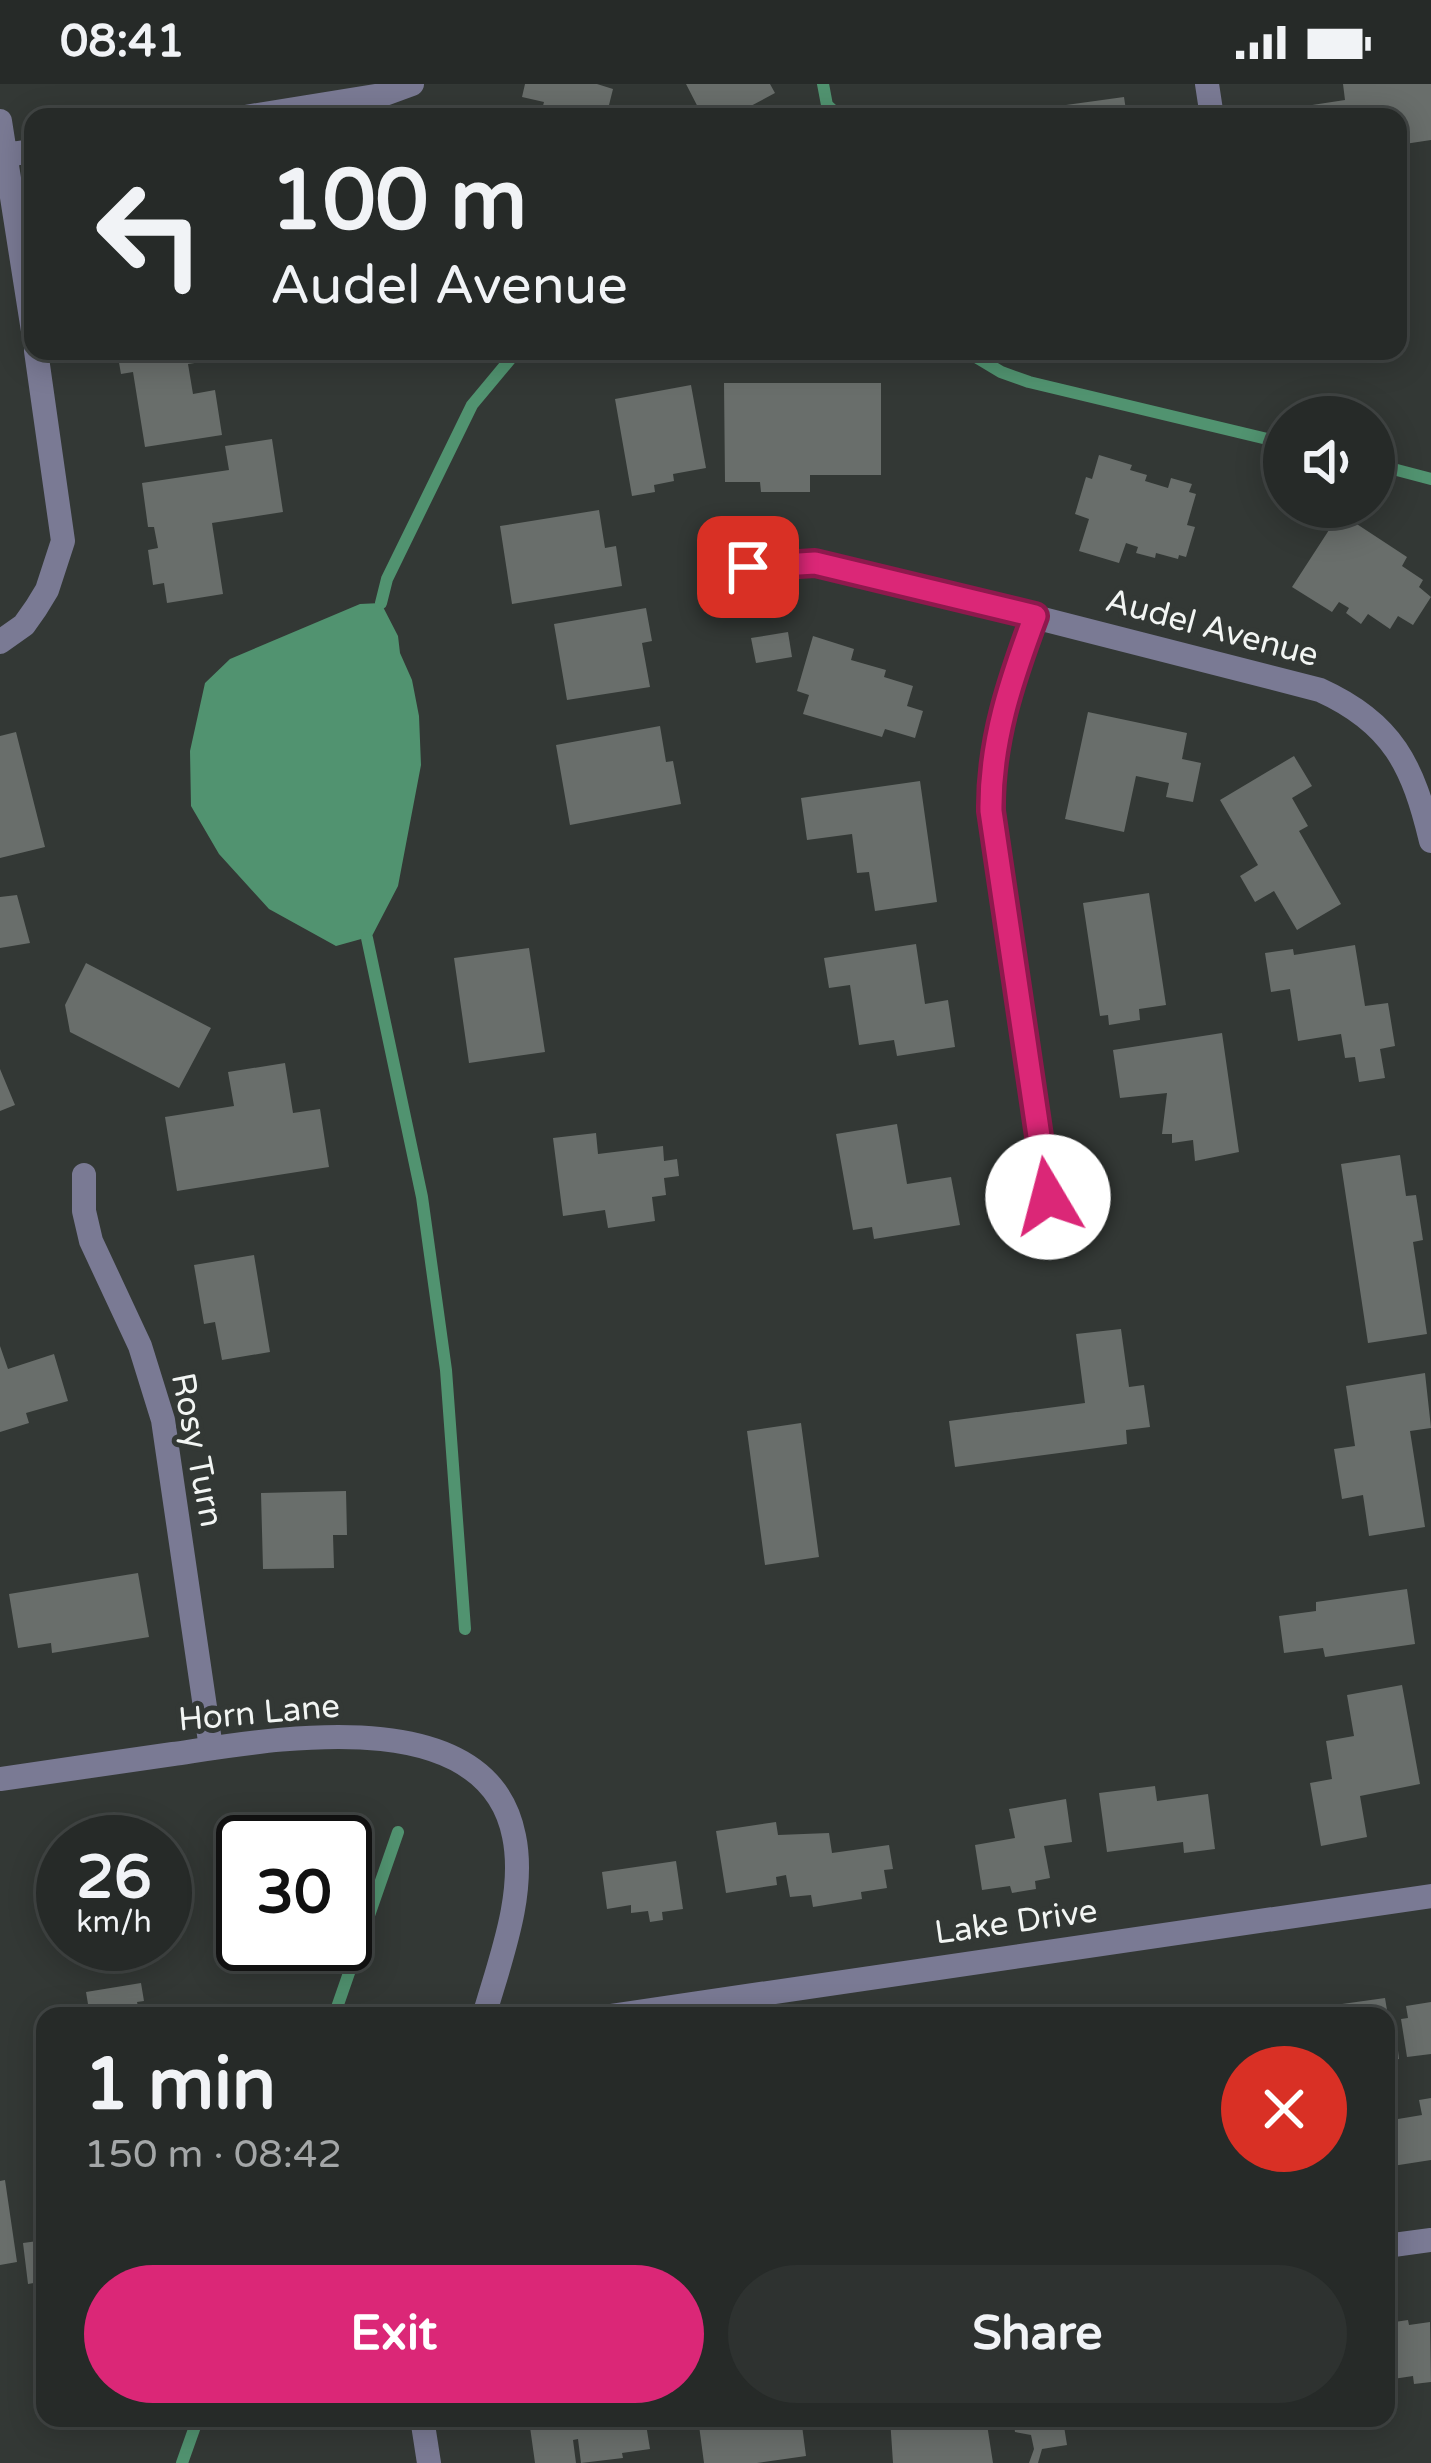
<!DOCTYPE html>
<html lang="en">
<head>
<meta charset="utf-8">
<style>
  :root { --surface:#262a28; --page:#2e3230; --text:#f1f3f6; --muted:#a4a7a8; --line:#424645; --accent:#db2777 }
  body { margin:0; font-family:"Varela Round",sans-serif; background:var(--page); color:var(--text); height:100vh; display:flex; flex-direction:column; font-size:45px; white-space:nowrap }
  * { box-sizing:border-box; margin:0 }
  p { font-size:39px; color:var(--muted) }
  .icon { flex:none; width:66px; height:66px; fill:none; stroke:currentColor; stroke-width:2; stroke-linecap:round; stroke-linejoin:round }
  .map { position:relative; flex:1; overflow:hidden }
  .details { position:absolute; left:36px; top:1923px; width:1359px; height:420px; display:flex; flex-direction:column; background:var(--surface); border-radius:24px; box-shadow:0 6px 30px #0003,0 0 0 3px var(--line) }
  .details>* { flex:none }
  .banner { position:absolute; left:24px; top:24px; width:1383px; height:252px; border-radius:24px; box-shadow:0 6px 30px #0003,0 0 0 3px var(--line); background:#262a28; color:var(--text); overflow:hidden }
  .controls { position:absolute; left:1263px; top:312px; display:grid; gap:24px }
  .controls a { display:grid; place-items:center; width:132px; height:132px; border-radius:50%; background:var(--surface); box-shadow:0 6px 30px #0003,0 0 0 3px var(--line); font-size:60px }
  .speed { position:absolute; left:36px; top:1731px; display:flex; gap:24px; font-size:60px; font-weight:700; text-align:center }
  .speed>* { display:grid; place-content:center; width:156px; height:156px; border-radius:50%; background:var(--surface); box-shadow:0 6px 30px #0003,0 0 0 3px var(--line); line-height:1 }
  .speed small { font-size:30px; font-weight:400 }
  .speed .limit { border:6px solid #111; border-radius:18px; background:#fff; color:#111 }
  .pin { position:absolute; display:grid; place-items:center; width:102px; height:102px; color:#fff; margin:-51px; border-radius:24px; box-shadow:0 6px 18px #0006 }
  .me { position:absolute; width:132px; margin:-66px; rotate:352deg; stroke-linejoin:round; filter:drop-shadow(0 0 9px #0008) }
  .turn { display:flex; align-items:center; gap:42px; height:252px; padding:0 48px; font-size:54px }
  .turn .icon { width:156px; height:156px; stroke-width:2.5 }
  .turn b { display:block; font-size:84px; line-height:102px }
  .round { display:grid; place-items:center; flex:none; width:126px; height:126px; border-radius:63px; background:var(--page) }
  .headline { display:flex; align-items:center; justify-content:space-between; height:204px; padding:0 48px }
  h1 { font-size:72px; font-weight:700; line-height:90px }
  .primary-button { display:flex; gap:24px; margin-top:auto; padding:24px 48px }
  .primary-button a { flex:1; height:138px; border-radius:72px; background:var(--accent); color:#fff; font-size:48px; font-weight:700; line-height:138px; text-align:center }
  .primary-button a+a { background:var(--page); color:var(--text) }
  .status { display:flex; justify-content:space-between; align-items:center; height:84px; padding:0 60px; background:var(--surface); direction:ltr }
  .status svg { height:33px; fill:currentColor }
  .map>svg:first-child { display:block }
  .water { fill:#519370 }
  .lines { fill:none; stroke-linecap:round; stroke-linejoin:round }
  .stream { stroke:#519370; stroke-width:12 }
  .building { fill:#696e6b }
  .minor { stroke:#7a7a94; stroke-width:24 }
  .tertiary { stroke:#7a7a94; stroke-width:24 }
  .route-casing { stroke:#8e194d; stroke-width:30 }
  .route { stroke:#db2777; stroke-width:21 }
  .labels { text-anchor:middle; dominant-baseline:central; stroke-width:10; stroke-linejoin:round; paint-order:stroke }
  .street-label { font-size:33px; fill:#f2f5f3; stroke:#333835 }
</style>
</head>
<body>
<div class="status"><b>08:41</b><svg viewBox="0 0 49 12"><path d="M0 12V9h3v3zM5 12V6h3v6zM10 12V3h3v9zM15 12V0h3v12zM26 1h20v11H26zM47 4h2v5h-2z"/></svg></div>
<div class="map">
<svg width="1431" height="2379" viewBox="0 0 1431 2379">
  <rect width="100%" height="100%" fill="#333835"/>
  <path class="water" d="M381 519 398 552 400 569 412 596 419 632 421 681 398 802 372 852 336 862 269 825 219 770 191 722 190 667 205 599 230 575 360 520Z"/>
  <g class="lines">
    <path class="stream" d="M823 0 827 21 840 33
      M966 267 1001 288 1029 298 1284 359
      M1374 380 1431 395
      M381 519 387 495 472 321 517 267
      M367 854 422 1113 446 1286 465 1545
      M334 1932 398 1748
      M182 2379 198 2334"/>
  </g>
  <path class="building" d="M525 0H597L613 5 606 33H540L544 18 522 13Z
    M686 0H770L775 9 747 24 750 31 746 33H703Z
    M1343 0H1431V56L1398 61V33H1301L1299 23 1345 16Z
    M1124 13 1127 33H1067L1066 21Z
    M117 267H207L208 277 188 280 193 310 215 306 222 351 145 363 133 288 121 290Z
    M724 299H881V391H810V408H761L760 398H725Z
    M691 301 706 384 673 390 674 397 654 401 655 408 632 412 615 315Z
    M272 355 283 428 212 439 223 510 167 519 164 499 153 501 148 466 158 464 154 443H148L142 399 229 386 225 362Z
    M1099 371 1132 381 1130 386 1147 391 1145 397 1168 404 1171 394 1192 400 1189 408 1196 410 1187 441 1195 443 1186 473 1179 471 1178 475 1156 469 1155 474 1136 469 1138 463 1126 459 1119 479 1079 467 1089 435 1075 430 1086 393 1092 395Z
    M599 426 605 464 616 462 622 502 512 520 500 442Z
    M1340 429 1407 473 1402 482 1423 496 1419 503 1431 513 1413 541 1398 532 1390 545 1368 530 1361 540 1346 529 1349 524 1339 518 1332 528 1292 503Z
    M646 524 652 557 642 559 650 603 567 616 554 540Z
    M788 548 792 573 756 579 751 554Z
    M813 552 854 565 851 576 886 586 884 593 913 602 907 622 923 627 915 654 885 645 882 653 803 630 809 611 797 607Z
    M1088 628 1187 649 1182 675 1201 679 1193 718 1166 713 1169 699 1136 692 1124 748 1065 735Z
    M660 642 666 678 673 677 681 720 570 741 556 661Z
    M16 648 45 763 0 774V652Z
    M1294 672 1312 702 1292 714 1308 742 1299 747 1341 820 1297 846 1274 807 1255 818 1240 792 1258 781 1220 716Z
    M920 697 937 818 875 827 869 788 857 789 852 750 807 756 801 714Z
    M1149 809 1166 921 1139 925 1140 936 1109 941 1108 931 1100 932 1083 819Z
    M17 811 30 859 0 864V813Z
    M916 860 925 920 948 916 955 963 897 972 894 956 859 961 850 901 829 904 824 874Z
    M1355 861 1365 922 1388 919 1395 962 1380 965 1385 994 1359 998 1355 973 1345 974 1341 950 1298 957 1290 905 1271 908 1265 869 1293 865 1294 871Z
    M529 864 545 968 469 979 454 874Z
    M86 879 211 944 179 1004 70 948 65 921Z
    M1222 949 1239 1068 1195 1077 1193 1056 1172 1059V1050H1162L1167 1009 1120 1014 1113 966Z
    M285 979 293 1029 320 1025 329 1083 177 1107 165 1033 234 1022 228 988Z
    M0 985 15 1021 0 1027Z
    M897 1040 907 1100 951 1093 960 1141 874 1155 872 1143 853 1146 836 1050Z
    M596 1049 598 1070 663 1062 664 1077 677 1075 679 1092 664 1094 666 1111 652 1113 655 1137 608 1144 605 1126 563 1132 553 1054Z
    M1400 1071 1406 1112 1416 1111 1423 1156 1413 1158 1427 1250 1368 1259 1341 1080Z
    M254 1171 270 1268 222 1276 215 1238 204 1240 194 1181Z
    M1121 1245 1129 1303 1144 1301 1150 1343 1126 1346 1127 1360 955 1383 949 1337 1085 1319 1076 1250Z
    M0 1262 8 1285 54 1270 68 1317 26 1329 29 1339 0 1348Z
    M1425 1289 1431 1344 1410 1347 1425 1443 1369 1452 1363 1411 1342 1415 1334 1365 1355 1362 1346 1302Z
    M801 1339 819 1473 765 1481 747 1347Z
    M346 1407 347 1451H333L334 1484 263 1485 261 1409Z
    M138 1489 149 1553 52 1569 51 1559 18 1564 9 1510Z
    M1407 1505 1415 1560 1325 1573 1323 1564 1284 1569 1279 1532 1316 1527V1518Z
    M1402 1601 1420 1700 1360 1712 1367 1753 1321 1762 1310 1699 1332 1695 1326 1657 1354 1652 1347 1611Z
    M1155 1702 1157 1717 1208 1710 1215 1765 1184 1769 1183 1758 1107 1768 1099 1709Z
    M1066 1715 1072 1758 1044 1762 1050 1794 1035 1797 1036 1805 1012 1809 1010 1802 982 1806 975 1761 1015 1754 1009 1725Z
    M776 1738 778 1751 829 1749 832 1769 889 1761 893 1785 884 1786 887 1804 861 1808 862 1815 813 1823 811 1811 790 1813 786 1791 776 1793 777 1801 726 1809 716 1747Z
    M676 1777 683 1825 662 1828 663 1836 650 1838 648 1827 631 1829V1821L607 1825 602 1788Z
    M141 1899 144 1917 137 1918 140 1932H90L86 1908Z
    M1385 1914 1388 1932H1344L1342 1920Z
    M1431 1918V1970L1407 1973 1401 1935 1408 1934 1406 1922Z
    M1395 1941 1399 1975 1386 1977V1942Z
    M1431 2014V2076L1386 2083V2037L1422 2031 1419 2016Z
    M5 2096 17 2178 0 2181V2097Z
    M45 2156V2197L28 2200 23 2159Z
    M1408 2236 1409 2241 1430 2238 1431 2298 1414 2300 1413 2292 1393 2295 1395 2305 1386 2307V2246H1389L1388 2239Z
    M598 2334H645L650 2365 622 2369 623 2374 581 2379 578 2355 573 2356 576 2379H535L530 2343 565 2338 566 2346 581 2344 580 2336Z
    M698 2334H801L806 2372 757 2379H704Z
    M890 2334H986L993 2379H893Z
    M1013 2334H1099V2337L1064 2342 1067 2361 1042 2365 1038 2379H1029L1034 2365 1031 2351 1015 2348Z"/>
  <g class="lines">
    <path class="minor" d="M1207 0 1212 33
      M245 33 382 11 412 0
      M0 37 33 247
      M5 71 33 67
      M748 483 791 478 843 484 1320 606C1393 639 1413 682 1431 757
      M1035 532C1011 595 990 658 991 727L1047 1113
      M0 558 24 541 36 524 47 506 63 457 36 267
      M84 1091V1127L91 1157 140 1262 163 1336 211 1664
      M1386 2162 1431 2156"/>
    <path class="tertiary" d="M0 1695C58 1687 115 1678 173 1670 269 1656 487 1614 514 1752 526 1810 500 1876 484 1932
      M610 1932 1431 1812
      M422 2334 429 2379"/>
  </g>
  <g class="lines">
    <g class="route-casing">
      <path id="route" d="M748 483 815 479 1035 532C1011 596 990 658 991 727L1048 1113"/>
    </g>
    <use href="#route" class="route"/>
  </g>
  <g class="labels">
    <g class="street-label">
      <text transform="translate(1212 544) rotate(15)">Audel Avenue</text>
      <text transform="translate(197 1366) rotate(79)">Rosy Turn</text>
      <text transform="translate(259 1629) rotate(-5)">Horn Lane</text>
      <text transform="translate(1016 1838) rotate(-8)">Lake Drive</text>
    </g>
  </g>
</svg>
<div class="controls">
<a><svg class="icon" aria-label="sound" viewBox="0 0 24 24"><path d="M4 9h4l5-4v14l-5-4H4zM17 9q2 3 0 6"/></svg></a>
</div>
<div class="speed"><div>26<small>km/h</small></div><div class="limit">30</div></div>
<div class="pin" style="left:748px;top:483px;background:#d93025"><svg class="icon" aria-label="arrive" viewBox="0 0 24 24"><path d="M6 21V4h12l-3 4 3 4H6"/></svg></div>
<svg class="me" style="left:1048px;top:1113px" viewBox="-20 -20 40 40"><circle r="19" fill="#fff"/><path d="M0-13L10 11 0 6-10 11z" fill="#db2777"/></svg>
<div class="banner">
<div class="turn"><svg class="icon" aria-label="left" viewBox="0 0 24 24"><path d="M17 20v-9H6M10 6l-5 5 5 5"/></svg><div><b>100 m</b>Audel Avenue</div></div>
</div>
<section class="details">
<div class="headline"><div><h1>1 min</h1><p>150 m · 08:42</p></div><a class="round" style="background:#d93025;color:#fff"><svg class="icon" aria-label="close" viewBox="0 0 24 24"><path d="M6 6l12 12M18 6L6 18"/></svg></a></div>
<div class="primary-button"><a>Exit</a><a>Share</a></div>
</section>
</div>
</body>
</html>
